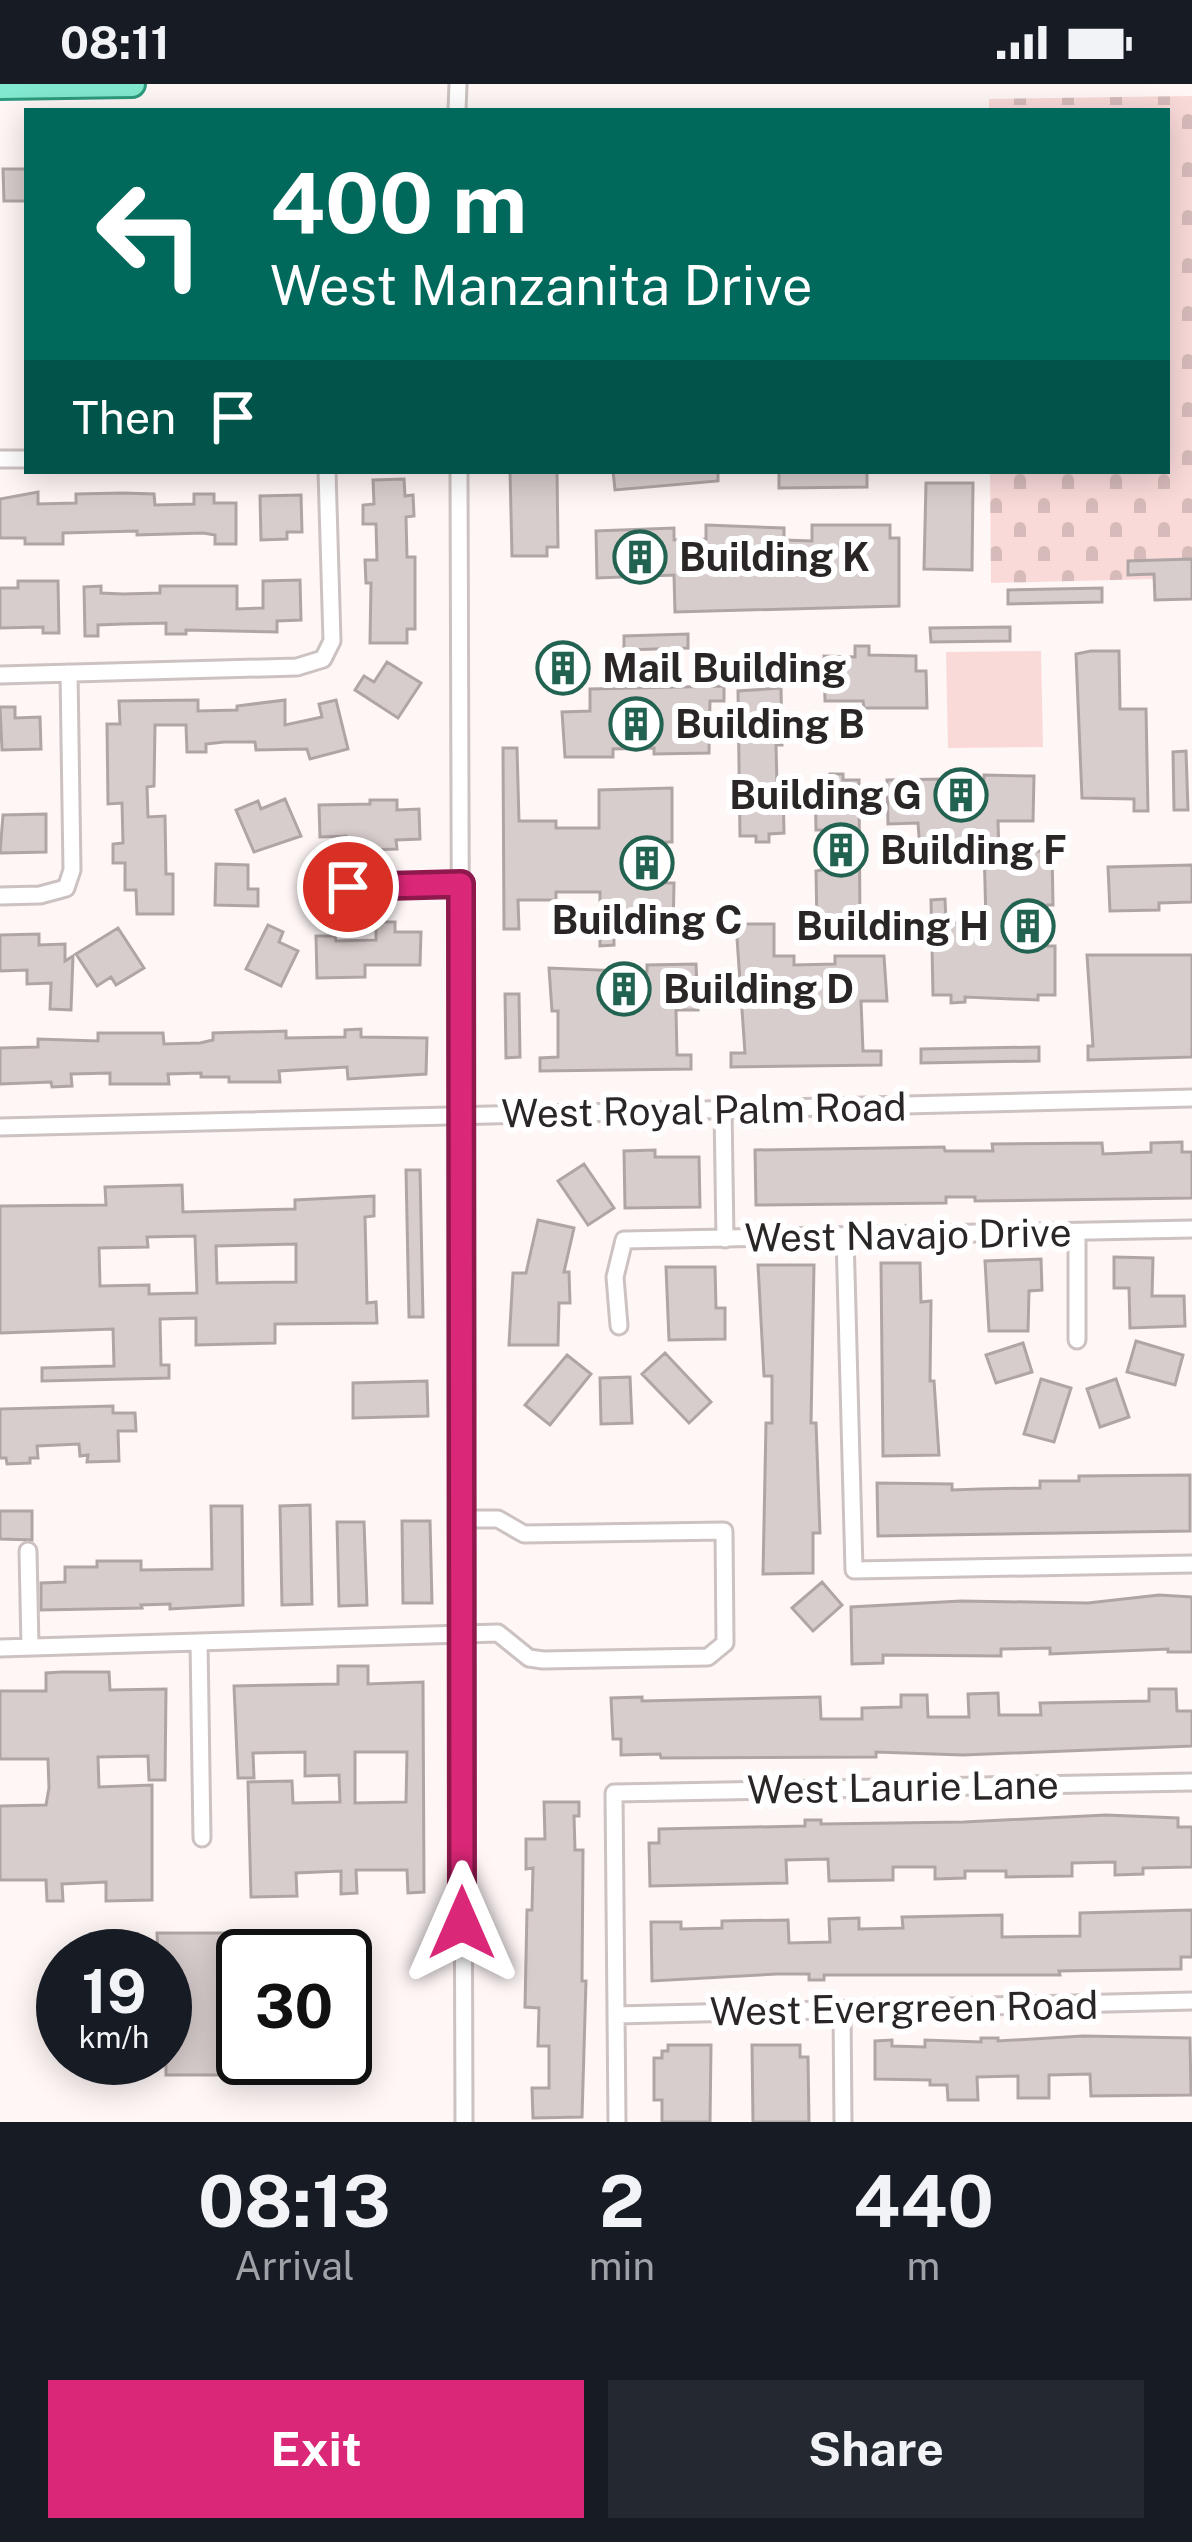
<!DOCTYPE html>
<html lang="en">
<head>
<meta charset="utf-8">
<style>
  :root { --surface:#171b24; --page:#242831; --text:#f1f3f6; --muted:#9ea1a6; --accent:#db2777 }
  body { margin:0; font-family:"Public Sans",sans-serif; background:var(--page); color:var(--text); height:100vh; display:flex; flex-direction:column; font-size:45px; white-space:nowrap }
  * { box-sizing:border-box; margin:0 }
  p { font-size:39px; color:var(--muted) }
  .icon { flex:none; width:66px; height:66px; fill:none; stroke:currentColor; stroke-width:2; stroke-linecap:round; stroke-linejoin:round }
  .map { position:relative; height:2038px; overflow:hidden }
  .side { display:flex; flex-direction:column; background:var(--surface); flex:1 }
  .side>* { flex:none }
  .banner { position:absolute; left:24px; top:24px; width:1146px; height:366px; border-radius:0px; box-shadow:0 6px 30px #0003; background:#00695c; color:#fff; overflow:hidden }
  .speed { position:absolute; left:36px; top:1845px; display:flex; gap:24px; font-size:60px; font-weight:700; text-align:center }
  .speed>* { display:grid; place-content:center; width:156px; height:156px; border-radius:50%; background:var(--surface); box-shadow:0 6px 30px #0003; line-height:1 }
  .speed small { font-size:30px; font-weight:400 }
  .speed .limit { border:6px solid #111; border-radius:18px; background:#fff; color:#111 }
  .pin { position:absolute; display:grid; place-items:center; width:102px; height:102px; color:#fff; margin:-51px; border:6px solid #fff; border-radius:50%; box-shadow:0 3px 12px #0007 }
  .me { position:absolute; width:132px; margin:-66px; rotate:0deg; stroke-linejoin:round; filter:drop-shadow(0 0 9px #0008) }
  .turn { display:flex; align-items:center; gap:42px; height:252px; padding:0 48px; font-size:54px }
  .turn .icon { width:156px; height:156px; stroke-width:2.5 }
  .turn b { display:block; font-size:84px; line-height:102px }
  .then { display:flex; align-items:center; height:114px; padding:0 48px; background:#0003; gap:24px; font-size:45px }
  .eta { display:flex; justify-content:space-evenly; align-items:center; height:204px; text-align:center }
  .eta b { font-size:72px; font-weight:700; line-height:84px }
  .action { display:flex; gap:24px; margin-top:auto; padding:24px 48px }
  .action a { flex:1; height:138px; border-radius:0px; background:var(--accent); color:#fff; font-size:48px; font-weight:700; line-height:138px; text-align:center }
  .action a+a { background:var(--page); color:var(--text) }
  .status { display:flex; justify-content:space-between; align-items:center; height:84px; padding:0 60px; background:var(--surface); direction:ltr }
  .status svg { height:33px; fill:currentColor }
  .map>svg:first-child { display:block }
  .cemetery { fill:url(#cemetery-stones) }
  .pitch { fill:#f9dad9 }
  .building { fill:#d8cdcd; stroke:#b0a5a5; stroke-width:3; fill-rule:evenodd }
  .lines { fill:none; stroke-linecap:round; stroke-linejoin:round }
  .minor-casing { stroke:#cdc2c2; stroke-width:21 }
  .primary-casing { stroke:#2d9a7e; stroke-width:30 }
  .minor { stroke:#fff; stroke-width:15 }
  .primary { stroke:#82e8ce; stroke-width:24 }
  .route-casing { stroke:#8e194d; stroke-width:30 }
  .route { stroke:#db2777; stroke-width:21 }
  .labels { text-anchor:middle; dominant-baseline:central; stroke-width:12; stroke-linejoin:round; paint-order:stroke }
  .poi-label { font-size:39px; font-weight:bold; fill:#2a2626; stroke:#fff; text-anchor:start }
  .street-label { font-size:39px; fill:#2a2626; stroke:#fff }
</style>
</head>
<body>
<div class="status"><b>08:11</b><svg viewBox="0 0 49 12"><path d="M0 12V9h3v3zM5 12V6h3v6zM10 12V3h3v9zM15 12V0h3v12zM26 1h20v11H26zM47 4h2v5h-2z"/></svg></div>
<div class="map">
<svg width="1192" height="2038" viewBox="0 0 1192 2038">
  <defs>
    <pattern id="cemetery-stones" width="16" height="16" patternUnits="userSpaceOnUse" patternTransform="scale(3)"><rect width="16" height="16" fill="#f9dad9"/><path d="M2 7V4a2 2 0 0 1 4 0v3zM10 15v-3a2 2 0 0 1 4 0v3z" fill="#d6bbba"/></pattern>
  </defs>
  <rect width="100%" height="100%" fill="#fff6f6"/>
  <path class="cemetery" d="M1192 12V494L991 499 990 387H1167V27H989V15Z"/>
  <path class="pitch" d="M1041 567 1043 663 948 664 946 568Z"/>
  <path class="building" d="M3 85H27V117H4Z
    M510 387H557L558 463H547V472H512Z
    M613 387H718V397L615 406Z
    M779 387H867V403L779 404Z
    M404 395 405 412 413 411 414 432 406 433 407 473H415V545H407V559H370L371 499H366L365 476H377L376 440H363V421L374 420 373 396Z
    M926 399H973L972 486 924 485Z
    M38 408V420L76 419V410L123 409 154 410 155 421 194 420V410H214V419H236V460H215V451L203 449 137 451V447L63 449V460H25V454H0V415Z
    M301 411 302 448H287V455L261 456 260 412Z
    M706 441 784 444V456L812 457V441H890V454H899V522L675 528 674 491 597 494 596 447 674 444V456L706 455Z
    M1192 475V515L1155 516 1154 490 1128 491V477Z
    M300 496 301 536 277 537V548L186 546V550H166V539L123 540 98 541V552H85L84 503 101 502V509L123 510 160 509V502H237V525L263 524V497Z
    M18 497H58L59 549H43V543L0 544V504H18Z
    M1102 504V518L1008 520V506Z
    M1010 543V557L931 558 930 544Z
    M688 550V564L624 566V552Z
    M855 562H869V571L916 572V587H926L927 624H864L863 617H825L824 572 855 573Z
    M1091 567H1119L1120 625H1146L1148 727H1134V715L1082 714 1076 570Z
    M387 578 421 599 398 634 355 606 364 592 374 598Z
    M724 602V617H710L709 669 654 670V664L613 665V673H565L562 628 590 627V605Z
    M781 604 782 661H776L777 701H783L784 749 769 750V758H756V752H740L738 607Z
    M198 616V627L237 626V622L285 616V641L322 633 319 620 336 616 348 665 310 675 307 665 256 666 255 658H224L206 660V668H187L186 641H155L154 702 147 703 148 733 165 732 166 790H173V830H137L136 806H125V779H113V760L123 759 122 719 108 720 107 640H120L119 617Z
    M0 623H15V634L40 633 41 665 2 666Z
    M503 664H517L519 737H556V744H599V706L672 704V758H666V799H674L673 849 614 848V861L600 862V808H556V816H518L519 845H504Z
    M1186 667 1188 726H1174L1173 668Z
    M830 690H843V696H859L860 841 817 843 816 787 822 786V746H816L815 698H830Z
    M984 691 1034 692 1033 737H998L999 770 1052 766 1053 821H1047V862H1055V911H1038V916L965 913V918L951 919V911H933L931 816 945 815 946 839 986 838 984 762 920 766 918 739 888 740 887 696 942 695V700H984Z
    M285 715 301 752 254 768 236 726 258 717 261 725Z
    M370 716H397V726L419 725 420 755 396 756 397 765 371 766V763L346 764V752L320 753 319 721 370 720Z
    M46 730V768L0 769 3 731Z
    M216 780 248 781V805H258V822L215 821Z
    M1192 781V818L1159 819V826L1110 827 1108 783Z
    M376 838H395V848H421L420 881H365V893L317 894 316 852H335L336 857 376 856Z
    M736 840H774V872H794V881L835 880V872H884L887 917H861L863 967H881V981L731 983V969H745Z
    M268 841 283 848 279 858 298 867 281 902 246 885Z
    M118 844 144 884 116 901 111 893 97 902 76 870Z
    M39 850V861L65 860V877L73 872 71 926 50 925 51 899 27 900V886L0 887V851Z
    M1087 871H1192V973L1088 976V962H1093Z
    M696 880 698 926H676L677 971H691V985L540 987V974L558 973V927H552L549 884 647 888V881Z
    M505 910H519L520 973 506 974Z
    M361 945V953L427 954 426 990 348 995 347 983 279 987 280 998H229V993H201V989L168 990 169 1000H110V989L71 990 72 1002 52 1003 51 998 0 1000V964L38 963V955L98 957V949H163L164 960 200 959 213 956V949L286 947V954L345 953V946Z
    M1039 963V977L921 979V965Z
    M1182 1058V1068H1192V1114L975 1117V1113H946V1119L756 1121 755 1066 944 1063 945 1067H993L992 1060 1102 1059 1103 1070 1151 1068V1059Z
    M655 1066V1073H699L700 1123 625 1124 624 1067Z
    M584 1080 614 1124 588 1141 558 1097Z
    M406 1086H420L423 1233H409Z
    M182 1101 183 1128 295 1125V1116L374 1112V1132L365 1133 367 1219 376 1218 377 1239 275 1240V1259L196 1261V1234L160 1235 161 1281H169V1294L42 1297V1284L114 1282 113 1245 0 1249V1122L106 1121 105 1103ZM195 1152 197 1209 149 1210V1201L100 1202 99 1164 148 1163 147 1153ZM296 1160V1198L217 1199 216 1162Z
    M538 1136 574 1144 564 1188H569L570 1219H559L558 1261H509L513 1189H526Z
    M1114 1173 1153 1174 1152 1212H1184L1185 1242 1130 1244 1129 1204H1114Z
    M1041 1175 1042 1206 1029 1207 1028 1247H989L985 1177Z
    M881 1179H920L921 1218 931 1217 930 1297H934L939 1371 883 1372Z
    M758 1181H814L811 1339H816L820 1449H813V1489L763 1490 766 1339H772V1292H764Z
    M666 1183H715L716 1224H725V1255L669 1256Z
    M1136 1257 1183 1271 1175 1301 1127 1288Z
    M1023 1259 1032 1288 996 1299 986 1271Z
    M665 1269 711 1318 689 1339 642 1290Z
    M567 1271 591 1290 550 1341 525 1321Z
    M630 1293 632 1339 601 1340 600 1294Z
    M1041 1295 1071 1304 1054 1358 1024 1350Z
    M1116 1295 1129 1333 1100 1343 1087 1305Z
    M427 1297 428 1332 353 1334V1299Z
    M113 1322V1329H135L136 1347H118L119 1377 87 1378 88 1371 80 1372 79 1360 37 1362 38 1374H30V1379L7 1380 6 1374H0V1325Z
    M1190 1391V1447L878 1452 877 1399 952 1400V1406L980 1405 1040 1404V1397H1079V1392Z
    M310 1421 312 1520 282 1521 280 1422Z
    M211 1422H242L243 1521 170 1525V1520L141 1521 142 1524 41 1526V1499L65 1498V1483H97V1477H141V1486L212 1485Z
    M0 1427H32V1456L0 1455Z
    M402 1437H430L432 1519H403Z
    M337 1438H364L367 1521 339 1522Z
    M822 1498 842 1521 813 1547 792 1524Z
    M1159 1511 1192 1513V1568H1168V1565L1050 1570V1564L1001 1565V1572L883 1571V1579L852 1580 851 1523 961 1517 1088 1519Z
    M338 1582H368V1600L423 1598 424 1808 408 1809 407 1786H356L357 1809 341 1810V1787L296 1789 297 1812 251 1813 248 1698 292 1697 293 1719 340 1718 339 1691 305 1692V1668L253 1669 254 1694H238L234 1602 338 1600ZM355 1668H407L406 1718 355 1719Z
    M62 1588H109L110 1606 166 1605 165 1696H149L148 1672 98 1673 99 1703 152 1701V1816L106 1817V1798L62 1800 63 1817H47L46 1796H0V1722L46 1721 49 1704 48 1675H0V1607H46V1589Z
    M1149 1605H1176L1177 1627H1192V1662L963 1671 876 1668V1673L661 1674 660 1670 621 1671V1655H613L611 1614 642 1613V1617L820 1613 821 1635H862V1624L901 1623V1611H927L928 1633H969L968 1610 998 1609 999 1631H1041L1040 1619 1149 1617Z
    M544 1718H579V1732H574L575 1766H583L582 1897H586L582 2033 533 2034 532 2004H549V1962H538L539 1924 525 1923 527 1826H532L533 1784 526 1785V1755H545Z
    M1106 1731 1178 1734V1743H1192V1783L1143 1784V1790L1115 1791V1778L1072 1779V1792L1006 1793V1787H965V1794L935 1795V1783H893V1796L829 1797 828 1775 786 1776 787 1799 650 1802 649 1759H659V1745L805 1742V1736H821V1740L964 1738Z
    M1192 1826V1873H1181V1885L1059 1887 1060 1891H824V1896H809V1890H777L652 1897 651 1838H681V1845L722 1844V1837L788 1836 789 1859 830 1858 829 1835 859 1834V1845L903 1844 902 1833 1002 1831V1853L1080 1852V1829Z
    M157 1849H238V1932H230L231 1991H166L165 1872H158Z
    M1083 1952 1190 1954 1191 2011 1091 2012 1090 1990 1049 1991V2014H1018V1992L977 1993 978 2016H948L947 2001H930V1996L875 1995V1957L892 1956V1962L925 1963V1956L981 1958V1954H998V1957Z
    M668 1961H711L710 2038H662V2016H654V1974H662V1967H668Z
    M752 1961H800V1973H808L809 2038H753Z"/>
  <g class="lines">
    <g class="minor-casing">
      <path id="minor" d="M457 27 458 0
        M0 375H27
        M459 387 464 2038
        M0 591 297 583 323 575 332 557 327 387
        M308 804 461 800
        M0 812 40 811 66 804 72 786 69 589
        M723 1025 725 1155
        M0 1043 1192 1014
        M1077 1149V1256
        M845 1152 854 1486 1192 1480
        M619 1242 615 1193 624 1156 1192 1145
        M28 1467 30 1563
        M199 1559 202 1754
        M0 1564 498 1549 529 1574 543 1576 708 1573 725 1559 724 1447 524 1450 498 1435H463
        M842 1925 843 2038
        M616 1931 1192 1917
        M617 2038 614 1709 1192 1698"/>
    </g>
    <g class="primary-casing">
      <path id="primary" d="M0 2 132 0"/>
    </g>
    <use href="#minor" class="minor"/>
    <use href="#primary" class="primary"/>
  </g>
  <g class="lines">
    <g class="route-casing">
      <path id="route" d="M348 803 461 800 462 1839"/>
    </g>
    <use href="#route" class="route"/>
  </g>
  <defs>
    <g id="building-ring" transform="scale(2.7)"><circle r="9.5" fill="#fff" stroke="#226250" stroke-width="1.5"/><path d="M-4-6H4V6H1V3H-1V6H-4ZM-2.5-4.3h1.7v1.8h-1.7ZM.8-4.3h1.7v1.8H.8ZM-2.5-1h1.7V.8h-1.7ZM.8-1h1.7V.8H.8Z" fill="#226250"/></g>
  </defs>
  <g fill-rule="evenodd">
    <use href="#building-ring" x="640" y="473"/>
    <use href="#building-ring" x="563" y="584"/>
    <use href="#building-ring" x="636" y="640"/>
    <use href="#building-ring" x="961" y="711"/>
    <use href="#building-ring" x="841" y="766"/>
    <use href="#building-ring" x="647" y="779"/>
    <use href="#building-ring" x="1028" y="842"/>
    <use href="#building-ring" x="624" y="905"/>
  </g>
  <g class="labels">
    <g class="poi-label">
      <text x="679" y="473">Building K</text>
      <text x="602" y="584">Mail Building</text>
      <text x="675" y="640">Building B</text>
      <text x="922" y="711" text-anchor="end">Building G</text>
      <text x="880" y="766">Building F</text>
      <text x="647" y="836" text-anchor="middle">Building C</text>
      <text x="989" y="842" text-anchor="end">Building H</text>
      <text x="663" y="905">Building D</text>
    </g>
    <g class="street-label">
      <text transform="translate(704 1026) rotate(-1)">West Royal Palm Road</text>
      <text transform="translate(908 1151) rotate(-1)">West Navajo Drive</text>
      <text transform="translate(903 1703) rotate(-1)">West Laurie Lane</text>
      <text transform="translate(904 1924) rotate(-1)">West Evergreen Road</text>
    </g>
  </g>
</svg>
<div class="speed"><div>19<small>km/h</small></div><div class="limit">30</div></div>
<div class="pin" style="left:348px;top:803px;background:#d93025"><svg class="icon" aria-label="arrive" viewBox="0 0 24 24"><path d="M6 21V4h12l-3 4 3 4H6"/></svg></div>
<svg class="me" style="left:462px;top:1839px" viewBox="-20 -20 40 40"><path d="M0-17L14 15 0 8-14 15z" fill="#db2777" stroke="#fff" stroke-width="4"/></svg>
<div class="banner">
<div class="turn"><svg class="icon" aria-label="left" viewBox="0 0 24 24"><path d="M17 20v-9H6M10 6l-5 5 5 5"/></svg><div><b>400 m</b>West Manzanita Drive</div></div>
<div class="then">Then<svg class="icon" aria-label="arrive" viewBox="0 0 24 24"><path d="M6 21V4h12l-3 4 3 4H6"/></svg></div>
</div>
</div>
<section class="side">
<div class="eta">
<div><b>08:13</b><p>Arrival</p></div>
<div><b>2</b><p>min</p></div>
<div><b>440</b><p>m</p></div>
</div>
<div class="action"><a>Exit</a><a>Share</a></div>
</section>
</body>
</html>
